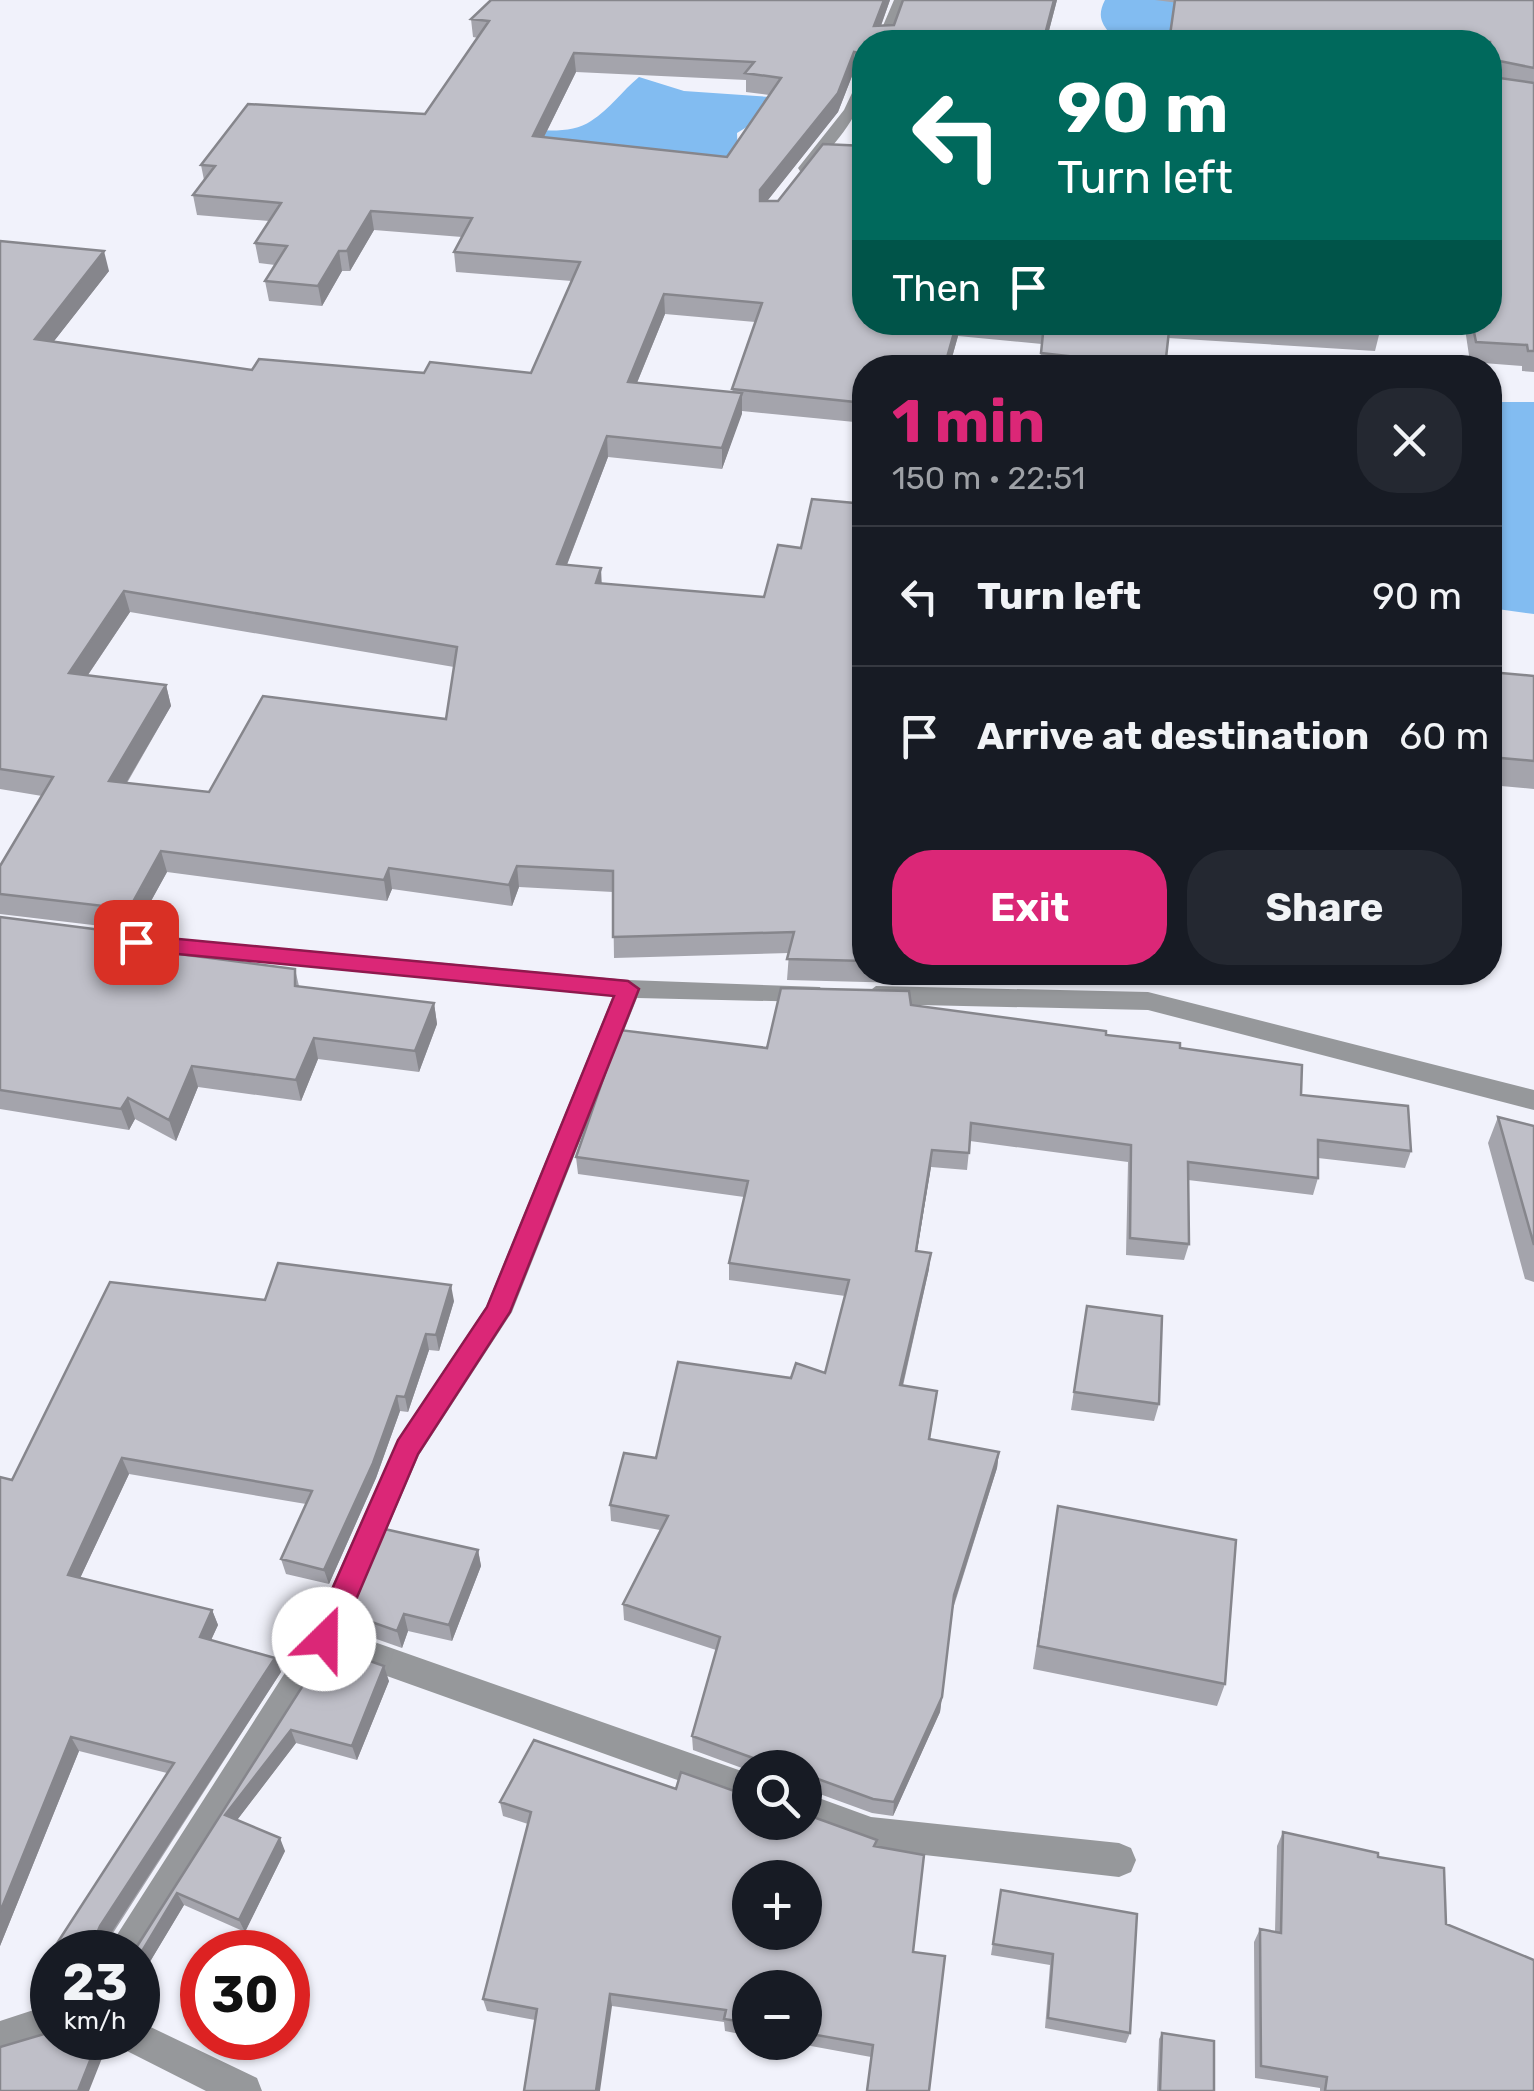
<!DOCTYPE html>
<html lang="en">
<head>
<meta charset="utf-8">
<style>
  :root { --surface:#171b24; --page:#242831; --text:#f1f3f6; --muted:#9ea1a6; --line:#363941; --accent:#db2777 }
  body { margin:0; font-family:Rubik,sans-serif; background:var(--page); color:var(--text); height:100vh; display:flex; flex-direction:column; font-size:38px; white-space:nowrap }
  * { box-sizing:border-box; margin:0 }
  p { font-size:32px; color:var(--muted) }
  .icon { flex:none; width:55px; height:55px; fill:none; stroke:currentColor; stroke-width:2; stroke-linecap:round; stroke-linejoin:round }
  .map { position:relative; flex:1; overflow:hidden }
  .sheet { position:absolute; left:852px; top:355px; width:650px; height:630px; display:flex; flex-direction:column; background:var(--surface); border-radius:40px; box-shadow:0 2px 8px #0004 }
  .sheet>* { flex:none }
  .banner { position:absolute; left:852px; top:30px; width:650px; height:305px; border-radius:40px; box-shadow:0 2px 8px #0004; background:#00695c; color:#fff; overflow:hidden }
  .tools { position:absolute; left:732px; top:1750px; display:grid; gap:20px }
  .tools a { display:grid; place-items:center; width:90px; height:90px; border-radius:50%; background:var(--surface); box-shadow:0 2px 8px #0004; font-size:50px }
  .speed { position:absolute; left:30px; top:1930px; display:flex; gap:20px; font-size:50px; font-weight:700; text-align:center }
  .speed>* { display:grid; place-content:center; width:130px; height:130px; border-radius:50%; background:var(--surface); box-shadow:0 2px 8px #0004; line-height:1 }
  .speed small { font-size:25px; font-weight:400 }
  .speed .limit { border:15px solid #d22; background:#fff; color:#111 }
  .pin { position:absolute; display:grid; place-items:center; width:85px; height:85px; color:#fff; margin:-42px; border-radius:20px; box-shadow:0 5px 15px #0006 }
  .me { position:absolute; width:110px; margin:-55px; rotate:23deg; stroke-linejoin:round; filter:drop-shadow(0 0 8px #0008) }
  .turn { display:flex; align-items:center; gap:35px; height:210px; padding:0 40px; font-size:45px }
  .turn .icon { width:130px; height:130px; stroke-width:2.5 }
  .turn b { display:block; font-size:70px; line-height:85px }
  .then { display:flex; align-items:center; height:95px; padding:0 40px; background:#0003; gap:20px; font-size:38px }
  .round { display:grid; place-items:center; flex:none; width:105px; height:105px; border-radius:40px; background:var(--page) }
  .overview { display:flex; align-items:center; justify-content:space-between; height:170px; padding:0 40px }
  h1 { font-size:60px; font-weight:700; line-height:75px; color:var(--accent) }
  .action { display:flex; gap:20px; margin-top:auto; padding:20px 40px }
  .action a { flex:1; height:115px; border-radius:40px; background:var(--accent); color:#fff; font-size:40px; font-weight:700; line-height:115px; text-align:center }
  .action a+a { background:var(--page); color:var(--text) }
  ul { padding:0; list-style:none }
  li { display:flex; align-items:center; gap:30px; height:140px; padding:0 40px; border-top:2px solid var(--line) }
  li div { flex:1 }
  li b { display:block; font-size:38px }
  li em { font-style:normal }
  .map>svg:first-child { display:block }
  .water { fill:#82bcf1 }
  .lines { fill:none; stroke-linecap:round; stroke-linejoin:round }
  .minor { fill:#96989b; fill-rule:evenodd }
  .wall { fill:#a4a4ac; fill-rule:evenodd }
  .shaded-wall { fill:#86868c }
  .building { fill:#bfbfc8; stroke:#86868c; stroke-width:2.5; fill-rule:evenodd }
  .route { fill:#db2777; stroke:#8e194d; stroke-width:2.5 }
</style>
</head>
<body>
<div class="map">
<svg width="1534" height="2091" viewBox="0 0 1534 2091">
  <rect width="100%" height="100%" fill="#f1f2fb"/>
  <path class="water" d="M1105 0H1192L1182 34 1164 42 1112 36C1101 23 1097 16 1105 0Z
    M639 77 684 91 770 97 750 125 737 133 738 159 697 171 479 124C511 125 564 140 591 121 610 109 622 91 639 77Z
    M1490 402H1534V614L1490 608Z"/>
  <g class="lines">
    <path class="minor" d="M894 0H908L890 42H876Z
      M865 75C865 115 835 141 812 171H800L798 168 844 110 860 76Z
      M119 933 628 980 820 987 823 993 811 1002 637 998 512 1312 419 1455 343 1631 750 1774V1806L331 1656 138 1961V1952H106L313 1629 398 1439 486 1307 613 996 119 949 107 941Z
      M876 986 1148 992 1534 1090V1110L1148 1010 876 1004 864 995Z
      M805 1793 871 1817 1119 1843 1131 1848 1136 1860 1131 1872 1119 1877 871 1849 799 1822H805Z
      M52 2004V2038H57L0 2057V2021Z
      M138 2021 257 2078 262 2091H206L125 2050 120 2038H138Z"/>
  </g>
  <path class="wall" d="M491 0H890L881 26 894 25 903 0H1057L1046 42H865V72L854 71 838 112 767 201 865 322H1379L1380 331 1375 351 1168 338 1165 368H1039L1042 344 958 336 949 368H865V423L742 411 722 469 608 457 567 565 602 584 764 597 801 548 865 504V972H906L905 983 787 980 789 953 614 958 613 892 519 887 512 906 392 889 387 901 167 872 135 930 0 914V866L42 796 0 789V241L109 271 54 341 252 370 531 373 572 281 456 272 454 252 462 237 374 230 350 271H342L322 306 269 301 265 281 275 265 259 263 255 243 269 221 197 215 193 195 204 180 201 165 425 114 478 38 473 37 471 19ZM576 72 746 80V92L769 95 727 157 544 137ZM665 314 755 322 732 392 637 383ZM130 612 454 667 446 719 209 792 127 783 171 706 166 685 88 675Z
    M1155 0H1534V372L1522 371V366L1470 362 1464 322H1490V42Z
    M1490 672 1534 676V789L1490 785Z
    M0 917 119 939 152 943 154 951 295 969 299 986 434 1003 437 1024 419 1072 318 1059 301 1101 198 1087 176 1141 135 1119 129 1130 0 1109Z
    M911 1005 1106 1035 1180 1048 1301 1095 1411 1151 1405 1168 1318 1158V1178L1313 1195 1188 1180 1189 1244 1184 1260 1126 1255 1128 1162 970 1141 967 1170 931 1167 917 1251 929 1269 903 1386 937 1391 930 1439 999 1452 997 1468 953 1609 940 1712 893 1816 872 1813 806 1789 805 1790V1768H750V1771L693 1750 692 1736 716 1650 624 1620 623 1604 660 1530 611 1521 610 1505 656 1458 791 1378 825 1373 845 1296 729 1280V1263L744 1197 578 1174 576 1157 767 1048Z
    M1498 1117 1534 1126V1282L1525 1279 1488 1143Z
    M265 1300 454 1301 439 1351 429 1350 408 1412 400 1411 376 1478 329 1584 286 1574 281 1559 306 1504 129 1474 80 1578 212 1610 218 1625 211 1640 275 1658 281 1672 106 1944 134 1951 328 1646 389 1681 357 1760 296 1743 237 1820 285 1851 245 1932 184 1905 145 1970 138 1967V1952H52V1981L49 1980 41 1968 167 1773 79 1751 0 1946 12 1480Z
    M1087 1306 1159 1404 1154 1421 1071 1410Z
    M1058 1506 1225 1684 1217 1706 1033 1669Z
    M478 1550 481 1566 452 1641 408 1631 402 1648 348 1629 343 1612Z
    M676 1789 748 1796 876 1847 924 1855 871 2057 789 2042H805V1988H750V2036L725 2031 724 2022 612 2006 535 2020 487 2011 483 1999 528 1824 503 1816 500 1802Z
    M1283 1832 1378 1857 1446 1924 1534 2091H1320V2088L1255 2078 1254 1942 1260 1929 1275 1932 1277 1846Z
    M1001 1890 1130 2033 1126 2043 1045 2028 1050 1965 991 1955Z
    M1162 2033 1214 2091H1157L1159 2039Z"/>
  <path class="shaded-wall" d="M884 0H890L875 42 874 26Z
    M1054 0H1057L1046 42H1043Z
    M854 52V71L838 112 760 210V190Z
    M574 53 576 72 535 155 533 136Z
    M371 211 374 230 350 271 347 251Z
    M104 251 109 271 40 359 35 339Z
    M339 251 342 271 322 306 318 286Z
    M664 294 665 314 629 402 628 382Z
    M957 322H959L958 336 949 368H944Z
    M742 393V414L722 469V448Z
    M607 436 608 457 559 585 557 564Z
    M601 568 602 589 596 583Z
    M124 591 130 612 75 694 69 673Z
    M166 685 171 706 115 802 109 781Z
    M161 851 167 872 135 930 129 909Z
    M517 866 519 887 512 906 509 885Z
    M389 868 392 889 387 901 384 880Z
    M434 1003 437 1024 419 1072 415 1051Z
    M314 1038 318 1059 301 1101 296 1080Z
    M192 1066 198 1087 176 1141 169 1120Z
    M128 1098 135 1119 129 1130 121 1109Z
    M932 1150 931 1167 914 1268 916 1251Z
    M931 1253 929 1269 899 1401 900 1385Z
    M451 1285 454 1301 439 1351 436 1335Z
    M426 1334 429 1350 408 1412 405 1397Z
    M397 1396 400 1411 376 1478 329 1584 324 1570Z
    M999 1452 997 1468 952 1610 954 1595Z
    M122 1458 129 1474 75 1589 68 1575Z
    M478 1550 481 1566 452 1641 449 1625Z
    M212 1610 218 1625 206 1651 200 1637Z
    M404 1614 408 1631 402 1648 397 1631Z
    M275 1658 281 1672 108 1938 103 1951 95 1938 100 1926Z
    M384 1666 389 1681 357 1760 352 1746Z
    M942 1697 940 1712 893 1816 894 1802Z
    M291 1730 296 1743 231 1828 225 1815Z
    M71 1737 79 1751 0 1946V1912Z
    M280 1838 285 1851 245 1932 239 1920Z
    M177 1893 184 1905 145 1970 138 1958Z
    M610 1994 612 2006 600 2091H596Z
    M99 2038H110L89 2091H78Z"/>
  <path class="building" d="M491 0H884L874 26 894 25 903 0H1054L1043 42H865V54L854 52 838 93 760 190V201H778L823 144 865 146V322H957L944 368H865V403L732 389 762 303 664 294 628 382 742 393 722 448 607 436 557 564 601 568 596 583 764 597 778 545 801 548 812 499 865 504V961L787 959 794 932 613 937V871L517 866 509 885 389 868 384 880 161 851 129 909 0 894V866L53 777 0 769V241L104 251 35 339 252 370 259 359 424 373 430 362 531 373 580 262 454 252 472 218 371 211 347 251H339L318 286 265 281 287 246 255 243 281 203 193 195 215 166 201 165 248 104 425 114 489 21 471 19ZM574 53 754 62 745 73 781 78 727 157 533 136ZM124 591 457 647 446 719 263 696 209 792 109 781 166 685 69 673Z
    M1175 0H1534V68L1495 60 1491 64 1492 77 1534 83V351H1528L1527 345 1476 342 1472 322H1490V42H1169Z
    M1034 322H1170L1165 367 1041 353 1044 324Z
    M1242 322H1379L1380 331Z
    M1490 672 1534 676V761L1490 757Z
    M0 917 117 932 113 938 152 943 148 950 295 969V986L434 1003 415 1051 314 1038 296 1080 192 1066 169 1120 128 1098 121 1109 0 1090Z
    M781 988 909 991 911 1005 1106 1031V1035L1180 1043V1048L1302 1065 1301 1095 1408 1106 1411 1151 1318 1140V1178L1188 1162 1189 1244 1130 1238 1131 1145 971 1123 969 1153 932 1150 916 1251 931 1253 900 1385 937 1391 929 1439 999 1452 954 1595 942 1697 894 1802 873 1799 807 1775 805 1777V1768H753V1758L692 1736 720 1637 623 1604 668 1516 610 1505 624 1453 656 1458 678 1362 791 1378 796 1363 825 1373 849 1280 729 1263 748 1181 576 1157 620 1030 767 1048Z
    M1498 1117 1534 1126V1245Z
    M278 1263 451 1285 436 1335 426 1334 405 1397 397 1396 373 1463 324 1570 281 1559 312 1491 122 1458 68 1575 212 1610 200 1637 275 1658 100 1926 95 1938 98 1944H127L128 1952 134 1951 328 1646 384 1666 352 1746 291 1730 225 1815 280 1838 239 1920 177 1893 138 1958V1952H52V1971L41 1968 174 1763 71 1737 0 1912V1477L12 1480 110 1282 265 1300Z
    M1087 1306 1162 1316 1159 1404 1074 1392Z
    M1058 1506 1236 1540 1225 1684 1038 1646Z
    M380 1528 478 1550 449 1625 404 1614 397 1631 343 1612Z
    M534 1740 676 1789 681 1772 748 1796 750 1795V1822H805V1814L877 1840 874 1846 924 1855 913 1952 945 1956 929 2091H867L873 2045 805 2033V1988H750V2023L724 2019 726 2010 610 1994 596 2091H524L537 2009 483 1999 531 1812 500 1802ZM750 1878H805V1932H750Z
    M1283 1832 1378 1853V1857L1444 1868 1446 1924 1534 1960V2091H1325L1327 2077 1261 2066 1260 1929 1281 1933Z
    M1001 1890 1137 1914 1130 2033 1048 2018 1053 1954 993 1944Z
    M52 2029V2038H99L78 2091H0V2047L51 2032Z
    M1162 2033 1214 2041V2091H1160Z"/>
  <path class="route" d="M136 935 628 981 639 989 510 1312 418 1454 335 1649 324 1652 314 1649 310 1639 398 1440 487 1307 614 996 136 950 125 942Z"/>
</svg>
<div class="tools">
<a><svg class="icon" aria-label="search" viewBox="0 0 24 24"><circle cx="10" cy="10" r="6"/><path d="M15 15l6 6"/></svg></a>
<a>+</a>
<a>−</a>
</div>
<div class="speed"><div>23<small>km/h</small></div><div class="limit">30</div></div>
<div class="pin" style="left:136px;top:942px;background:#d93025"><svg class="icon" aria-label="arrive" viewBox="0 0 24 24"><path d="M6 21V4h12l-3 4 3 4H6"/></svg></div>
<svg class="me" style="left:324px;top:1639px" viewBox="-20 -20 40 40"><circle r="19" fill="#fff"/><path d="M0-13L10 11 0 6-10 11z" fill="#db2777"/></svg>
<div class="banner">
<div class="turn"><svg class="icon" aria-label="left" viewBox="0 0 24 24"><path d="M17 20v-9H6M10 6l-5 5 5 5"/></svg><div><b>90 m</b>Turn left</div></div>
<div class="then">Then<svg class="icon" aria-label="arrive" viewBox="0 0 24 24"><path d="M6 21V4h12l-3 4 3 4H6"/></svg></div>
</div>
<section class="sheet">
<div class="overview"><div><h1>1 min</h1><p>150 m · 22:51</p></div><a class="round"><svg class="icon" aria-label="close" viewBox="0 0 24 24"><path d="M6 6l12 12M18 6L6 18"/></svg></a></div>
<ul>
<li><svg class="icon" aria-label="left" viewBox="0 0 24 24"><path d="M17 20v-9H6M10 6l-5 5 5 5"/></svg><div><b>Turn left</b></div><em>90 m</em></li>
<li><svg class="icon" aria-label="arrive" viewBox="0 0 24 24"><path d="M6 21V4h12l-3 4 3 4H6"/></svg><div><b>Arrive at destination</b></div><em>60 m</em></li>
</ul>
<div class="action"><a>Exit</a><a>Share</a></div>
</section>
</div>
</body>
</html>
